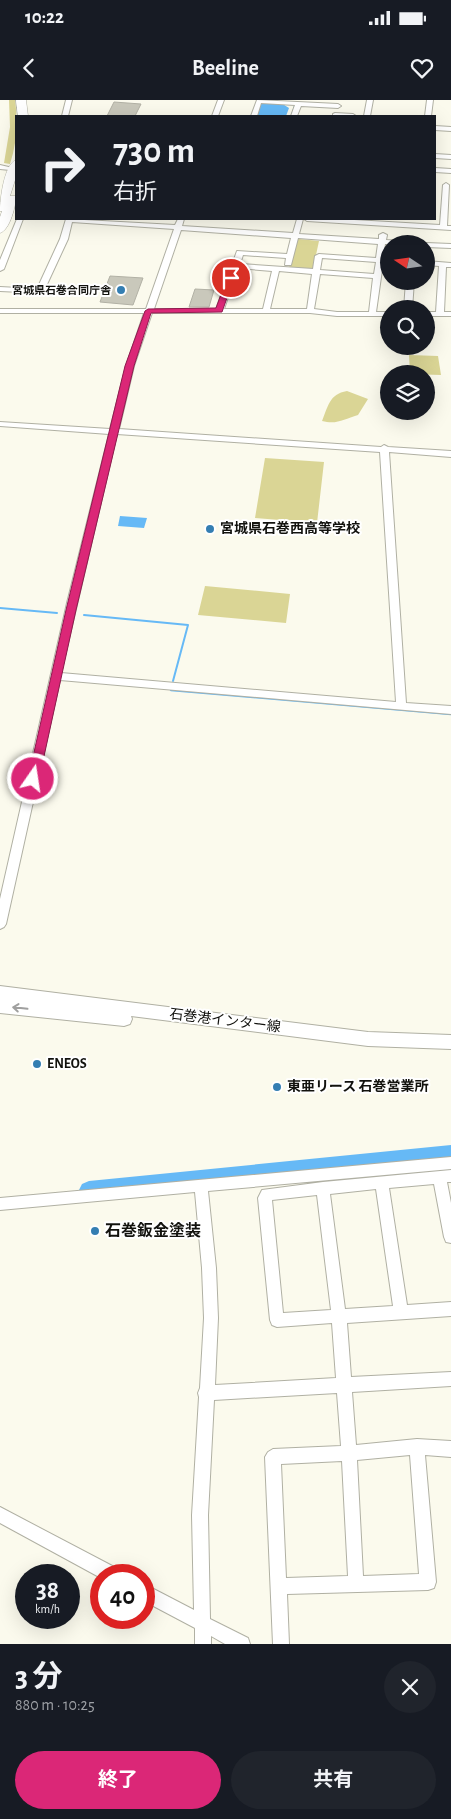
<!DOCTYPE html>
<html lang="ja">
<head>
<meta charset="utf-8">
<style>
  :root { --surface:#171b24; --page:#20242c; --text:#f1f3f6; --muted:#9ea1a6; --accent:#db2777 }
  body { margin:0; font-family:"Alegreya Sans","Noto Sans JP",sans-serif; background:var(--page); color:var(--text); height:100vh; display:flex; flex-direction:column; font-size:19px; white-space:nowrap }
  * { box-sizing:border-box; margin:0 }
  p { font-size:16px; color:var(--muted) }
  .icon { flex:none; width:28px; height:28px; fill:none; stroke:currentColor; stroke-width:2; stroke-linecap:round; stroke-linejoin:round }
  .map { position:relative; height:1544px; overflow:hidden }
  .panel { display:flex; flex-direction:column; background:var(--surface); flex:1 }
  .panel>* { flex:none }
  .hud { position:absolute; left:15px; top:15px; width:421px; height:105px; border-radius:0px; box-shadow:0 5px 20px #0002; background:#171b24; color:var(--text); overflow:hidden }
  .needle { width:32px; rotate:283deg }
  .buttons { position:absolute; left:380px; top:135px; display:grid; gap:10px }
  .buttons a { display:grid; place-items:center; width:55px; height:55px; border-radius:50%; background:var(--surface); box-shadow:0 5px 20px #0002; font-size:25px }
  .speed { position:absolute; left:15px; top:1464px; display:flex; gap:10px; font-size:25px; font-weight:700; text-align:center }
  .speed>* { display:grid; place-content:center; width:65px; height:65px; border-radius:50%; background:var(--surface); box-shadow:0 5px 20px #0002; line-height:1 }
  .speed small { font-size:12px; font-weight:400 }
  .speed .limit { border:8px solid #d22; background:#fff; color:#111 }
  .pin { position:absolute; display:grid; place-items:center; width:42px; height:42px; color:#fff; margin:-21px; border:2px solid #fff; border-radius:50%; box-shadow:0 1px 5px #0007 }
  .me { position:absolute; width:55px; margin:-28px; rotate:13deg; stroke-linejoin:round; filter:drop-shadow(0 0 4px #0008) }
  .turn { display:flex; align-items:center; gap:18px; height:105px; padding:0 15px; font-size:22px }
  .turn .icon { width:65px; height:65px; stroke-width:2.5 }
  .turn b { display:block; font-size:35px; line-height:42px }
  .round { display:grid; place-items:center; flex:none; width:52px; height:52px; border-radius:26px; background:var(--page) }
  .head { display:flex; align-items:center; justify-content:space-between; height:85px; padding:0 15px }
  h1 { font-size:30px; font-weight:700; line-height:38px }
  .button { display:flex; gap:10px; margin-top:auto; padding:10px 15px }
  .button a { flex:1; height:58px; border-radius:30px; background:var(--accent); color:#fff; font-size:20px; font-weight:700; line-height:58px; text-align:center }
  .button a+a { background:var(--page); color:var(--text) }
  .status { display:flex; justify-content:space-between; align-items:center; height:35px; padding:0 25px; background:var(--surface); direction:ltr }
  .status svg { height:14px; fill:currentColor }
  header { display:flex; justify-content:space-between; align-items:center; height:65px; padding:0 15px; background:var(--surface); font-size:22px; font-weight:700 }
  .map>svg:first-child { display:block }
  .green { fill:#dad595 }
  .water { fill:#66b9f6 }
  .lines { fill:none; stroke-linecap:round; stroke-linejoin:round }
  .stream-far2 { stroke:#66b9f6; stroke-width:1 }
  .stream-far1 { stroke:#66b9f6; stroke-width:2 }
  .stream { stroke:#66b9f6; stroke-width:2.5 }
  .river { fill:#66b9f6; fill-rule:evenodd }
  .building { fill:#c9c8bb; stroke:#b2b1a5 }
  .minor-casing { stroke:#b0b0a3; stroke-width:2 }
  .major-casing { stroke:#b0b0a3; stroke-width:2 }
  .highway-casing { stroke:#b0b0a3; stroke-width:1 }
  .minor { fill:#fff; fill-rule:evenodd }
  .major { fill:#fff; fill-rule:evenodd }
  .highway { fill:#fff; fill-rule:evenodd }
  .oneway { stroke:#a0a09f }
  .route { fill:#db2777; stroke:#8e194d }
  .poi-dot { fill:#347eb2; stroke:#fff; stroke-width:2 }
  .labels { text-anchor:middle; dominant-baseline:central; stroke-width:4; stroke-linejoin:round; paint-order:stroke }
  .far-poi-label { font-size:11px; font-weight:bold; fill:#12120e; stroke:#fff; text-anchor:end }
  .poi-label { font-size:14px; font-weight:bold; fill:#12120e; stroke:#fff; text-anchor:start }
  .street-label { font-size:14px; fill:#12120e; stroke:#fff }
  .near-poi-label { font-size:16px; font-weight:bold; fill:#12120e; stroke:#fff; text-anchor:start }
</style>
</head>
<body>
<div class="status"><b>10:22</b><svg viewBox="0 0 49 12"><path d="M0 12V9h3v3zM5 12V6h3v6zM10 12V3h3v9zM15 12V0h3v12zM26 1h20v11H26zM47 4h2v5h-2z"/></svg></div>
<header><svg class="icon" aria-label="back" viewBox="0 0 24 24"><path d="M15 5l-7 7 7 7"/></svg>Beeline<svg class="icon" aria-label="heart" viewBox="0 0 24 24"><path d="M12 20l-8-8c-3-5 5-10 8-4 3-6 11-1 8 4z"/></svg></header>
<div class="map">
<svg width="451" height="1544" viewBox="0 0 451 1544">
  <rect width="100%" height="100%" fill="#fbfaed"/>
  <path class="green" d="M9 0H15C18 21 17 43 10 64L4 63 10 27Z
    M299 139 319 141 313 169 289 168 295 140Z
    M409 255 438 256 441 275 410 274Z
    M347 291 368 299 358 315C344 319 337 325 322 321 328 307 329 294 347 291Z
    M265 358 324 362 317 423 255 418Z
    M205 486 290 494 286 523 198 515Z"/>
  <path class="water" d="M264 2 281 3 289 8 286 16H257L261 3Z
    M120 416 147 418 144 428 118 426Z"/>
  <g class="lines">
    <path class="stream-far2" d="M291 16 295 4"/>
    <path class="stream-far1" d="M0 508 57 513
      M84 515 188 525 173 581"/>
    <path class="stream" d="M171 590 451 614"/>
    <path class="river" d="M451 1045V1063L89 1099 82 1096 79 1090 82 1084 89 1081Z"/>
  </g>
  <path class="building" d="M114 2 141 4 135 16H107Z
    M110 176 143 178 133 205 100 202Z
    M195 189 214 190 209 207H189Z"/>
  <g class="lines">
    <g class="minor-casing">
      <path id="minor" d="M66 0H72L68 16H62Z
        M218 0H224L218 16H212Z
        M257 0 338 4 341 6 338 8 301 6 297 16H291L295 5 261 3 257 16H251Z
        M367 0H373L370 16H364Z
        M427 0H433L431 16H425Z
        M335 13 353 14 356 16H333V14Z
        M435 26 451 27V31L435 30Z
        M435 54 451 55V59L435 58Z
        M0 65 13 68 10 70 0 69Z
        M435 68 451 69V73L435 72Z
        M446 83 449 85 447 126H451V130L307 121 304 119H337L440 125 443 85Z
        M17 119H23L4 169 0 171V160Z
        M66 119 175 125 178 119H184L182 126 293 133 297 119H303L299 134 379 139V135L383 133 387 135 386 140 417 142V144H385L383 158 389 159V163H383L376 212H389V216H337L310 213H152L134 266 119 329 381 347 384 345 388 347 451 351V357L389 352 406 603 451 606V614L60 580 6 824 4 827 0 829V799L67 503 109 334 0 326V322L110 329 126 266 144 213H0V209H146L174 129 72 122 68 139 43 193 0 191V187L37 189 60 139ZM181 130 291 138 287 154 237 151 216 209H154ZM298 138 378 144 376 158 319 154 315 156 313 169 240 164 243 155 286 158 285 165H291ZM322 158 376 162 374 174 320 170ZM238 168 272 171 263 209H224ZM279 171 312 174 307 209H270ZM320 174 373 178 369 212H337L314 209ZM117 334 380 352 396 602 61 573Z
        M426 143 451 144V148L426 147V144H423Z
        M426 161 451 163V167H446L444 212H451V216H426V212H436L439 166 426 165Z
        M406 181H414L412 209H404Z
        M451 1057V1069L208 1091 216 1168 218 1218 215 1285 336 1278 332 1223 277 1227 272 1225 270 1220 258 1098 262 1090 323 1082 451 1070V1082H447L451 1103V1143L446 1142 444 1137 434 1084 389 1088 407 1205 451 1202V1216L347 1223 351 1277 451 1272V1286L352 1292 356 1345 417 1339 451 1341V1357L425 1355 436 1482 434 1488 428 1490 287 1494 289 1544H273L265 1357 268 1352 273 1349 341 1346 337 1293 214 1300 208 1415 210 1519 248 1538 250 1544H225L211 1536V1544H195V1528L144 1501V1484L194 1510 192 1415 199 1297 198 1293 200 1288 204 1218 202 1168 195 1092 0 1110V1098ZM376 1089 393 1206 345 1209 330 1094ZM317 1095 331 1210 283 1213 272 1100ZM410 1355 419 1474 363 1476 357 1360ZM342 1361 348 1476 286 1478 281 1364Z
        M0 1407 118 1469 120 1475H101V1478L0 1423Z"/>
    </g>
    <g class="major-casing">
      <path id="major" d="M0 886 368 932 451 935V949L368 946 131 916 132 919 130 924 124 926 0 913Z"/>
    </g>
    <g class="highway-casing">
      <path id="highway" d="M16 0H26L28 16H18Z
        M16 60V77L10 96H16C16 105 10 130 0 133V117L2 111H0C0 100 4 64 16 60Z"/>
    </g>
    <use href="#minor" class="minor"/>
    <use href="#major" class="major"/>
    <use href="#highway" class="highway"/>
  </g>
  <defs><path id="oneway-shaft" d="M-6 0H5M1.5-3L5.5 0L1.5 3" fill="none" stroke-width="1.6" stroke-linecap="round" stroke-linejoin="round" transform="scale(1.25)"/></defs>
  <use class="oneway" href="#oneway-shaft" transform="translate(20 908) rotate(-174)"/>
  <path class="route" d="M231 176 234 178 222 212 151 213 134 266 76 510 39 679 33 683 29 682 28 679 66 510 125 266 145 211 148 209 216 208 227 178Z"/>
  <g class="poi-dot">
    <circle cx="121" cy="190" r="5"/>
    <circle cx="210" cy="429" r="5"/>
    <circle cx="37" cy="964" r="5"/>
    <circle cx="277" cy="987" r="5"/>
    <circle cx="95" cy="1131" r="5"/>
  </g>
  <g class="labels">
    <g class="far-poi-label">
      <text x="111" y="190">宮城県石巻合同庁舎</text>
    </g>
    <g class="poi-label">
      <text x="220" y="429">宮城県石巻西高等学校</text>
      <text x="47" y="964">ENEOS</text>
      <text x="287" y="987">東亜リース 石巻営業所</text>
    </g>
    <g class="street-label">
      <text transform="translate(225 921) rotate(7)">石巻港インター線</text>
    </g>
    <g class="near-poi-label">
      <text x="105" y="1131">石巻鈑金塗装</text>
    </g>
  </g>
</svg>
<div class="buttons">
<a><svg class="needle" viewBox="-14 -14 28 28"><path d="M0-13l5 13h-10z" fill="#e53935"/><path d="M0 13l5-13h-10z" fill="#9ea1a6"/></svg></a>
<a><svg class="icon" aria-label="search" viewBox="0 0 24 24"><circle cx="10" cy="10" r="6"/><path d="M15 15l6 6"/></svg></a>
<a><svg class="icon" aria-label="layers" viewBox="0 0 24 24"><path d="M12 4l9 5-9 5-9-5zM3 14l9 5 9-5"/></svg></a>
</div>
<div class="speed"><div>38<small>km/h</small></div><div class="limit">40</div></div>
<div class="pin" style="left:231px;top:178px;background:#d93025"><svg class="icon" aria-label="arrive" viewBox="0 0 24 24"><path d="M6 21V4h12l-3 4 3 4H6"/></svg></div>
<svg class="me" style="left:33px;top:679px" viewBox="-20 -20 40 40"><circle r="17" fill="#db2777" stroke="#fff" stroke-width="3"/><path d="M0-11L8 9 0 5-8 9z" fill="#fff"/></svg>
<div class="hud">
<div class="turn"><svg class="icon" aria-label="right" viewBox="0 0 24 24"><path d="M7 20v-9h11M14 6l5 5-5 5"/></svg><div><b>730 m</b>右折</div></div>
</div>
</div>
<section class="panel">
<div class="head"><div><h1>3 分</h1><p>880 m · 10:25</p></div><a class="round"><svg class="icon" aria-label="close" viewBox="0 0 24 24"><path d="M6 6l12 12M18 6L6 18"/></svg></a></div>
<div class="button"><a>終了</a><a>共有</a></div>
</section>
</body>
</html>
